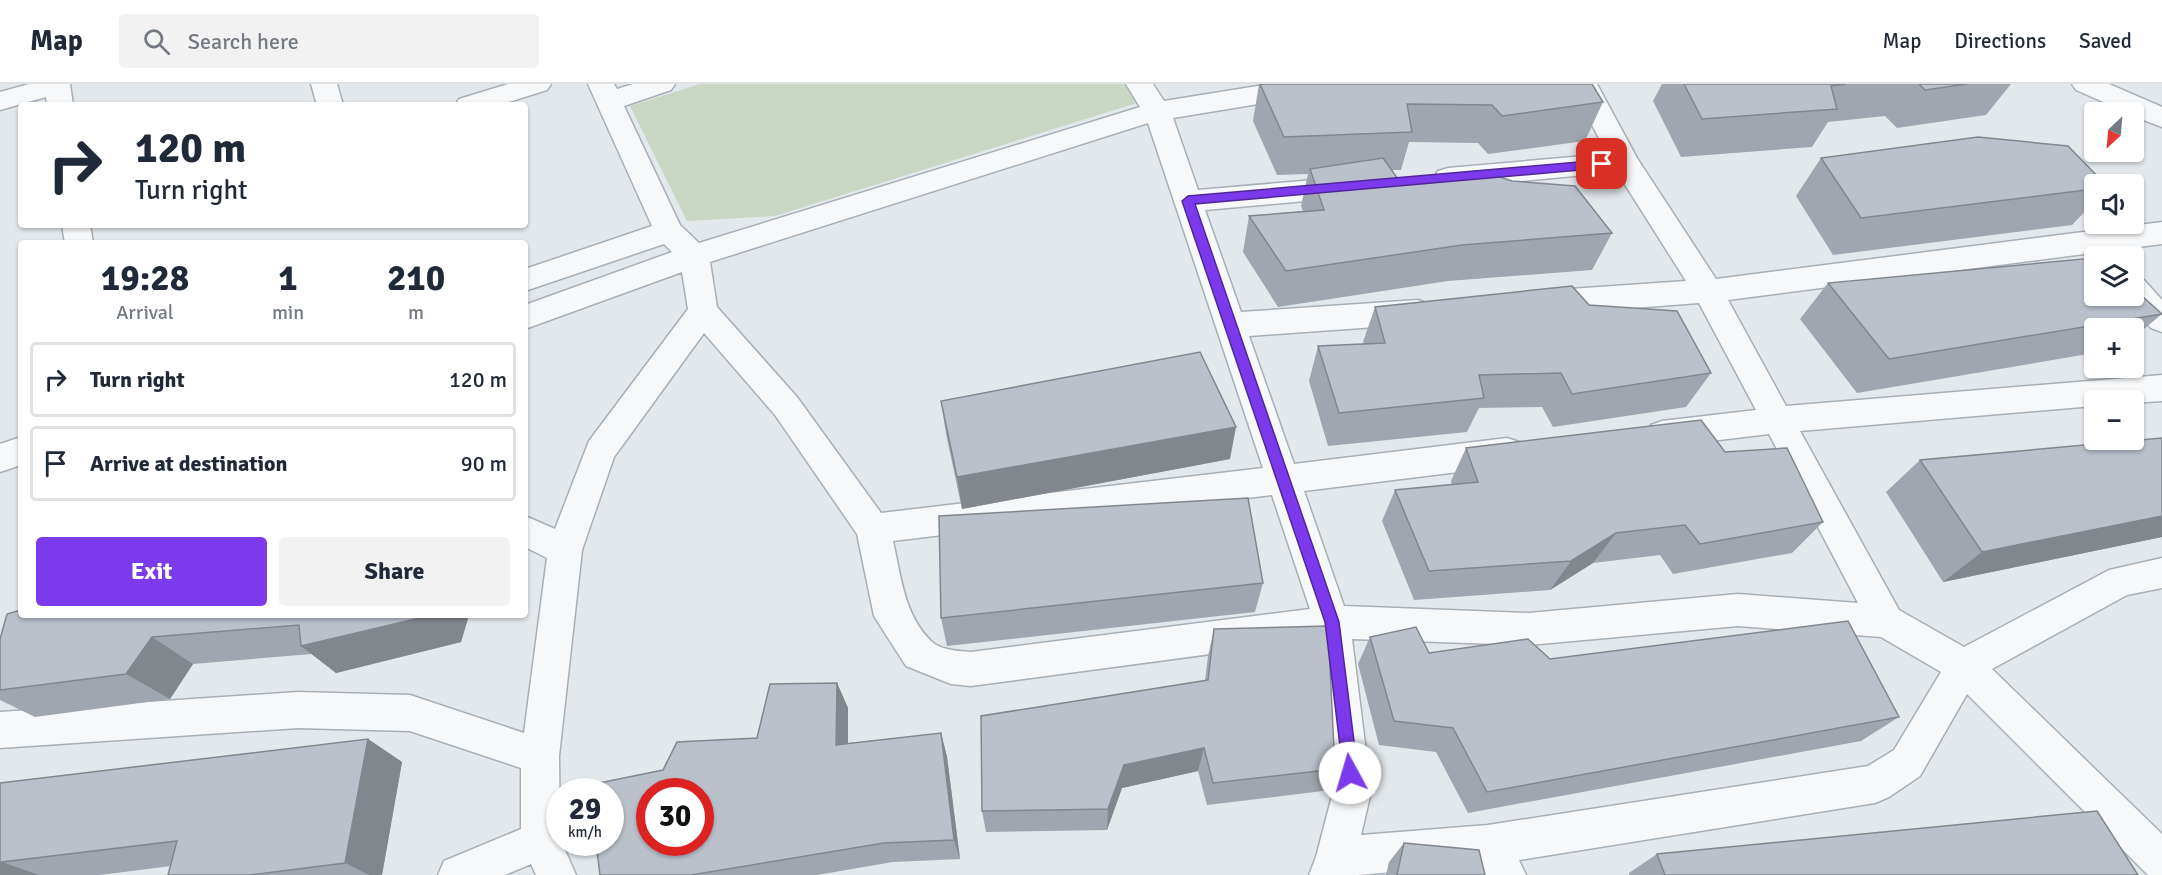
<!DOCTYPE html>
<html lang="en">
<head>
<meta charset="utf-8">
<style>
  :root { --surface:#fff; --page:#f2f2f3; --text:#1f2937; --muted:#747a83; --line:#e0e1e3; --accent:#7c3aed }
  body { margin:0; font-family:Signika,sans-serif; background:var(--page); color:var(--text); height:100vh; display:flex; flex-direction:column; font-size:22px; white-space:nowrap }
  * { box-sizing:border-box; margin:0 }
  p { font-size:20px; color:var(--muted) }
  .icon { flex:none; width:33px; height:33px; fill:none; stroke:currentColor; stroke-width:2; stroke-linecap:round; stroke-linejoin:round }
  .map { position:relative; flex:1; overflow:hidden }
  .panel { position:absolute; left:18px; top:156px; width:510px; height:378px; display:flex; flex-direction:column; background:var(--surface); border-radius:6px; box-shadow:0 2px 4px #0004 }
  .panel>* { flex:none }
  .banner { position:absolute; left:18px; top:18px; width:510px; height:126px; border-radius:6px; box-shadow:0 2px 4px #0004; background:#fff; color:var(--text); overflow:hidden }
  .needle { width:39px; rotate:206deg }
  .buttons { position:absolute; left:2084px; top:18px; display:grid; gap:12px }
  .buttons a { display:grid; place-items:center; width:60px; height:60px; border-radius:6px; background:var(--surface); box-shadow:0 2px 4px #0004; font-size:30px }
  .speed { position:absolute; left:546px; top:694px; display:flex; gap:12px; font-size:30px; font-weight:700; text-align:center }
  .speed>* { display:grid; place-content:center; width:78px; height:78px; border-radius:50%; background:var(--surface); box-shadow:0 2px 4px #0004; line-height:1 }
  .speed small { font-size:15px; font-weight:400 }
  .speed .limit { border:9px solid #d22; background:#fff; color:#111 }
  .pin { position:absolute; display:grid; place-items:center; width:51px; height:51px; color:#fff; margin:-26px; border-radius:12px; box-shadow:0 3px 9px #0006 }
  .me { position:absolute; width:66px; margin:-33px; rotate:354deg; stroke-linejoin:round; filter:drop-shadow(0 0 4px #0008) }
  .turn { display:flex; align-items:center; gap:21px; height:126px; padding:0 18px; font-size:27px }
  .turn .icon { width:78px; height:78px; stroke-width:2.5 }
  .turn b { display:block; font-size:42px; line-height:51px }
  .eta { display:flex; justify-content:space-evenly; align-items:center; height:102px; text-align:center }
  .eta b { font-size:36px; font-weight:700; line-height:42px }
  .primary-button { display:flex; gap:12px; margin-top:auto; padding:12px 18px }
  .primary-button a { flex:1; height:69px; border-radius:6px; background:var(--accent); color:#fff; font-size:24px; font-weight:700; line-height:69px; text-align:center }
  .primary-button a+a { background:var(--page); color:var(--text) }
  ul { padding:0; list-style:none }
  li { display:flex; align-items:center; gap:18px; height:75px; margin:0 12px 9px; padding:0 6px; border:3px solid var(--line); border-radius:6px }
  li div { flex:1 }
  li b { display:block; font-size:22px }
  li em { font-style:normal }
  header { display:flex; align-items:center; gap:36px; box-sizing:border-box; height:84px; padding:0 30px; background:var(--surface); border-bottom:2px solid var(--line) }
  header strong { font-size:28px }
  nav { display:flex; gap:33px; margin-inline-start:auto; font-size:21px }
  .search { width:420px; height:54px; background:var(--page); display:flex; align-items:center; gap:15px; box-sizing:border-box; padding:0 21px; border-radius:6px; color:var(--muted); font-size:22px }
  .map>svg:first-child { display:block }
  .green { fill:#cad7c4 }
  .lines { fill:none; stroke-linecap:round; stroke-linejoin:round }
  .minor-casing { stroke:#a7afb7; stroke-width:3 }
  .minor { fill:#f7f8fa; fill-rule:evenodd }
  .wall { fill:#a0a6af }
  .shaded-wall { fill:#82878e }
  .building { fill:#bac1cb; stroke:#82878e; stroke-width:1.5; fill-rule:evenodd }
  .route { fill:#7c3aed; stroke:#51269a; stroke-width:1.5 }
</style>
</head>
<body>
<header>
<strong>Map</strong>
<div class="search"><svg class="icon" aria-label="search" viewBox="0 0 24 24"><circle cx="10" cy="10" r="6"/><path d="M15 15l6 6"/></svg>Search here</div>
<nav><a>Map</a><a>Directions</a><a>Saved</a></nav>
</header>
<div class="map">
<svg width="2162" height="791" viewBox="0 0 2162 791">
  <rect width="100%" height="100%" fill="#e3e8ec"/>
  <path class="green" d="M700 0H1124L1137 19 775 132 687 137 630 22Z"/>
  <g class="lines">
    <g class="minor-casing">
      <path id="minor" d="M29 0H70L73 21H47L46 13 0 26V8Z
        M311 0H337L343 21H317Z
        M508 0H551L547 6 499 21H455L459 15Z
        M588 0H614L617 5 633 0H675L671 6 624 22 680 141 699 159 1140 23 1126 0H1153L1164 17 1270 0H1339L1335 6 1326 9 1173 34 1198 106 1349 93 1359 96 1363 103 1359 110 1349 113 1205 126 1241 228 1418 216 1429 220 1433 228 1429 236 1418 240 1249 252 1294 380 1507 354 1519 358 1523 368 1519 378 1507 382 1304 407 1344 522 1529 529 1738 510 1858 519 1769 350 1662 363 1651 359 1646 350 1651 341 1662 337 1756 326 1699 219 1541 231 1530 227 1526 219 1530 211 1541 207 1686 197 1617 88 1448 104 1438 101 1434 94 1438 87 1448 84 1607 70 1571 0H1597L1637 74 1716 195 2162 138V160L1728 216 1786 322 2162 291V317L2133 319V316H2094V322L1800 347 1899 526 1964 563 2109 486 2162 474V504L2127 511 1992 585 2162 750V791H2148L1967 610 1920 692 1889 713 1875 719 1519 776 1526 791H1484L1478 781 1358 791H1309L1316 773 1333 708 1316 556 971 602 951 600 906 582 874 532 857 450 775 331 704 249 614 373 582 466 559 672 560 759H562L576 791H536L531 780 505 791H438L444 777 521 745V684L410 647 298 644 0 664V628L298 608 410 611 524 649 547 474 525 463V432L555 445 589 357 688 225 682 188 525 245V221L672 168 664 160 525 207V185L652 142ZM1148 39 1263 384 881 429 797 313 717 223 710 178ZM1272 411 1310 525 971 568C958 567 940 566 931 557 904 531 901 492 893 457ZM1738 542 1881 553 1941 588 1894 666 1868 682 1488 741 1361 751 1371 708 1352 555 1529 561Z
        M2072 0H2109L2162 23V43L2133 32V28H2126L2076 6Z
        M62 141H90L93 159H65Z
        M2133 193 2144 196 2162 216V248L2151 244 2122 212H2133Z
        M21 353V381L0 388V360Z"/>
    </g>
    <use href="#minor" class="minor"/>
  </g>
  <path class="wall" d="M1259 0H1592L1603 18 1585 57 1488 70 1478 59 1409 58 1401 86H1392L1400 98 1612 149 1592 186 1448 197 1278 223 1243 168 1249 132 1303 127 1301 122 1308 90 1277 91 1253 37Z
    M1662 0H2011L1986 31 1897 44 1885 32 1828 38 1812 63 1681 73 1653 17Z
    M1821 74 2094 100V118L2072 141 1833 171 1796 112Z
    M1828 199 2162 230 2133 254V244H2094V269L1857 309 1800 235Z
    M1589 221 1711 289 1686 323 1553 343 1542 323 1479 324 1467 348 1328 362 1309 297 1318 262 1364 260 1363 258 1375 223Z
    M941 317 1230 375 962 425 946 350Z
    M2162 354V453L1943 498 1886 408 1920 376Z
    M1466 364 1725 368 1823 438 1792 469 1673 490 1660 471 1593 479 1550 506 1414 516 1382 437 1395 406 1452 401 1451 397Z
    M1263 499 1255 528 947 562 941 534Z
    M469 531 461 558 336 589 312 570 193 580 170 615 35 633 0 616V555Z
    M1214 545 1335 685 1323 707 1207 721 1198 687 1122 704 1107 746 986 748 982 727 1205 597 1208 572Z
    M1370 553 1429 569 1550 575 1899 633 1861 657 1468 729 1436 668 1379 661 1358 580Z
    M837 599 848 624V659L941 649 947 673 960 775 893 778 817 791H600L663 686 757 654Z
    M368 655 402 678 382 791H168L171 782 100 791H0V699Z
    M1404 759 1485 791H1386L1389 778Z
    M1657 770 2138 791H1629V789Z"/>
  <path class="shaded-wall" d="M1236 343 1230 375 962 425 957 393Z
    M2162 432V453L1943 498 1982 468Z
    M1616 449 1593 479 1550 506 1571 477Z
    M432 531H469L461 558 336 589 301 562Z
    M152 553 193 580 170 615 126 590Z
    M837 599 848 624V684L836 661Z
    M941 649 947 673 960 775 954 756Z
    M368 655 402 678 382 791H369L345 779Z
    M1204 664 1198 687 1122 704 1107 746 1108 725 1124 681Z
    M2 778 39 791H0V784Z"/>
  <path class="building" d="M1260 0H1592L1603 18 1502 32 1492 21 1407 20 1412 48 1284 53Z
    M1684 0H1846L1831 2 1837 25 1702 35Z
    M1919 0H1967L1925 6Z
    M1978 53 2068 62 2105 100H2094V105L1861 134 1821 74Z
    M1383 74 1400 98 1485 88 1512 97 1575 102 1612 149 1462 161 1286 187 1249 132 1324 126 1310 85Z
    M2094 174V212H2133V204L2162 230 1889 275 1828 199Z
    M1572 202 1589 221 1677 227 1711 289 1572 310 1561 289 1479 291 1484 314 1339 329 1318 262 1385 259 1375 223Z
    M1200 268 1236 343 957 393 941 317Z
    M1701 336 1725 368 1787 364 1823 438 1700 460 1685 441 1616 449 1571 477 1429 487 1395 406 1478 398 1466 364Z
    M2162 354V432L1982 468 1920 376Z
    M1248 414 1263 499 941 534 939 432Z
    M21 526V531H432L301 562 299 541 152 553 126 590 0 606V555L7 530Z
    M1848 537 1899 633 1487 708 1453 644 1394 637 1370 553 1416 543 1429 569 1528 555 1550 575Z
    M1328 542 1335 685 1213 699 1204 664 1124 681 1108 725 982 727 981 632 1208 596 1214 545Z
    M837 599 836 661 941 649 954 756 884 759 691 791H600L596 759H610V708H590L589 701 663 686 677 658 757 654 770 600ZM650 708H700V759H650Z
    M368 655 345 779 250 791H168L177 757 2 778 0 784V699Z
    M2097 727 2138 791H1665L1657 770Z
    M1404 759 1479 766 1485 791H1397Z"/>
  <path class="route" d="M1602 76 1608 80 1602 84 1195 120 1339 538 1358 689 1355 695 1350 697 1344 695 1325 538 1182 117 1188 112Z"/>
</svg>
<div class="buttons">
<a><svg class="needle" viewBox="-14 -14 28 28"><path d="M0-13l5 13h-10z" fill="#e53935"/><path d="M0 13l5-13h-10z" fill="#747a83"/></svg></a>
<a><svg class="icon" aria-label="sound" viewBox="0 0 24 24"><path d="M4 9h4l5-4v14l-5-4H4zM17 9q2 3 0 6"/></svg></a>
<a><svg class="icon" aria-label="layers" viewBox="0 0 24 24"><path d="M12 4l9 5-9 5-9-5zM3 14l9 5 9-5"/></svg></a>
<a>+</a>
<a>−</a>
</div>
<div class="speed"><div>29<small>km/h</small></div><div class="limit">30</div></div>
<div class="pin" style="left:1602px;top:80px;background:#d93025"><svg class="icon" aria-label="arrive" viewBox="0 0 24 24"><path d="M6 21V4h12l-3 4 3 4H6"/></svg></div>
<svg class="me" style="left:1350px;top:689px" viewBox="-20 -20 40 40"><circle r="19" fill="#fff"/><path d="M0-13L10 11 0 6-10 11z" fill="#7c3aed"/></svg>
<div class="banner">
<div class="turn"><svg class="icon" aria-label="right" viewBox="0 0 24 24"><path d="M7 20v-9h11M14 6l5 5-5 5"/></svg><div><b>120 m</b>Turn right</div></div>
</div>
<section class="panel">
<div class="eta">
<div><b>19:28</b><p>Arrival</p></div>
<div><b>1</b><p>min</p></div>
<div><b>210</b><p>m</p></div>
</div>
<ul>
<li><svg class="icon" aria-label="right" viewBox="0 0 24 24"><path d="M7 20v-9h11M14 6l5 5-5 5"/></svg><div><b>Turn right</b></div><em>120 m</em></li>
<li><svg class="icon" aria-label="arrive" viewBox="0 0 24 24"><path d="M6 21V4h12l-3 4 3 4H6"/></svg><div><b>Arrive at destination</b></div><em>90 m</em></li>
</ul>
<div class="primary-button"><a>Exit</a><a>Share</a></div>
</section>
</div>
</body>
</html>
